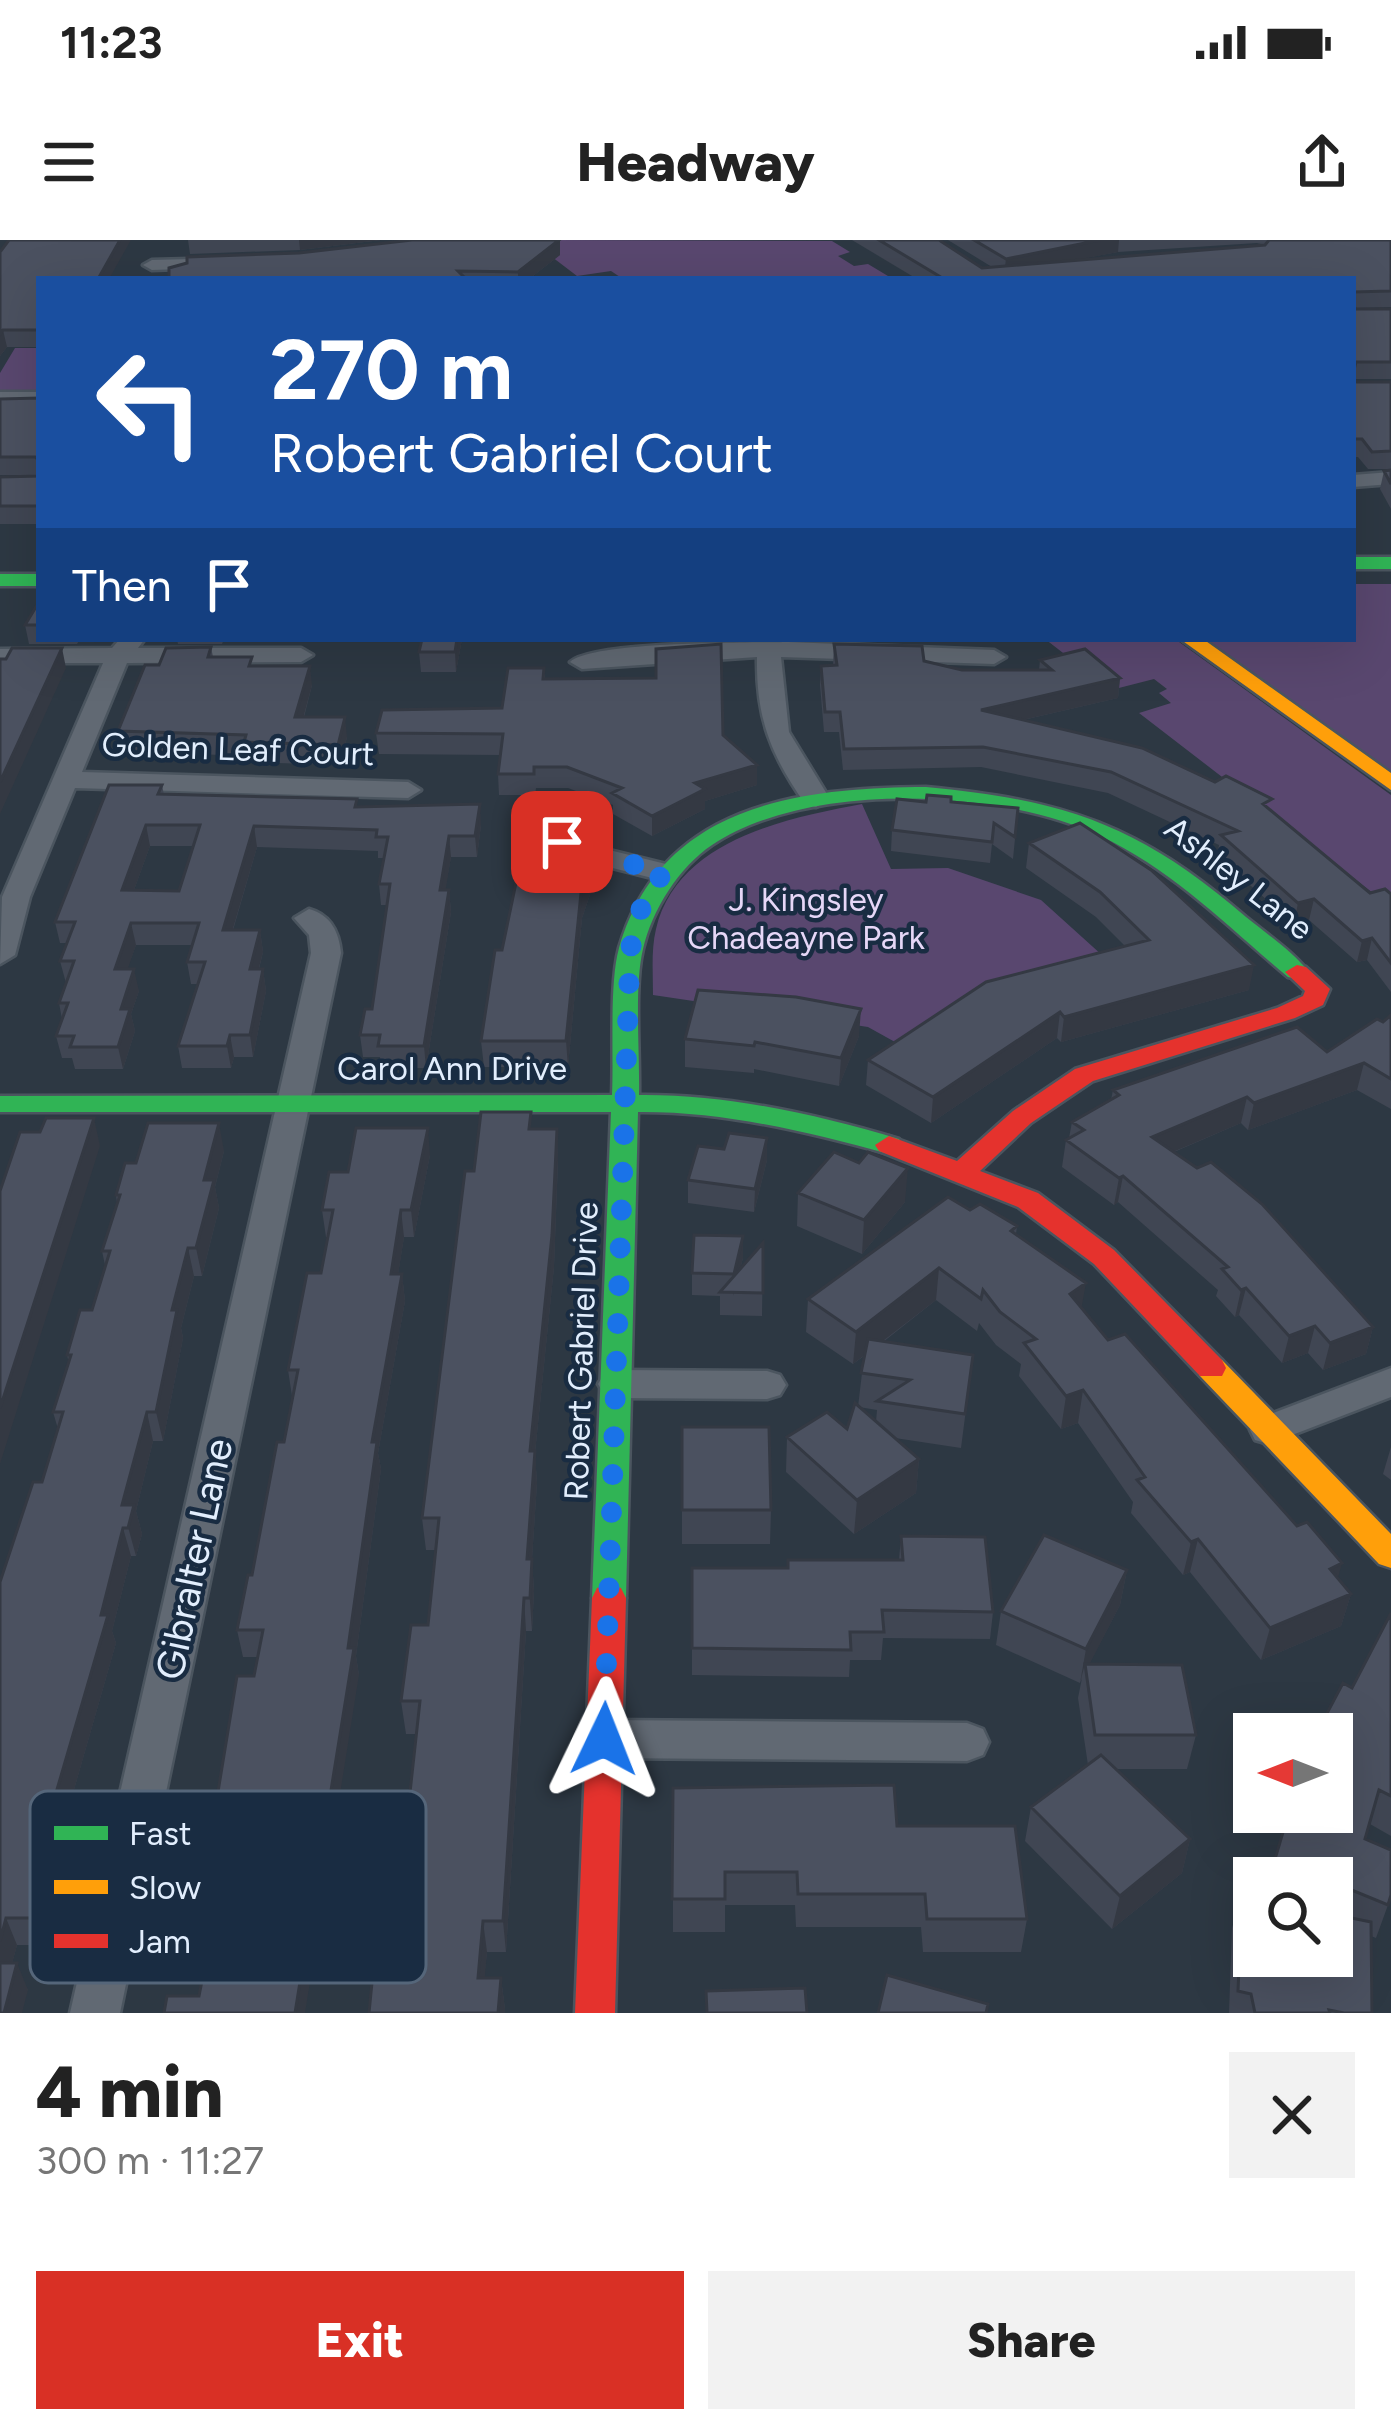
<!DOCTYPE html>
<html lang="en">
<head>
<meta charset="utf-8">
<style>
  :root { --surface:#fff; --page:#f2f2f2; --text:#222; --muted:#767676; --accent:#d93025 }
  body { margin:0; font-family:Figtree,sans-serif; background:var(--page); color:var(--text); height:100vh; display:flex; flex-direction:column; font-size:45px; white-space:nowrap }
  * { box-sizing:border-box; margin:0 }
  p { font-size:39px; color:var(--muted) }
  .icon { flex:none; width:66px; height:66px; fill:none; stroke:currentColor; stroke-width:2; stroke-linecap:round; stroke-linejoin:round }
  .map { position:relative; height:1773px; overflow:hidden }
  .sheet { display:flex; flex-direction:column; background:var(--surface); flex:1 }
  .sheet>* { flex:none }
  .top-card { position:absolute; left:36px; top:36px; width:1320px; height:366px; border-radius:0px; box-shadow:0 12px 48px #0002; background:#1a4fa0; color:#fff; overflow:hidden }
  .needle { width:78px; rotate:270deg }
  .buttons { position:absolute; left:1233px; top:1473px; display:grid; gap:24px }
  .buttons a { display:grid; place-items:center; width:120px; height:120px; border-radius:0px; background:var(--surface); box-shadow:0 12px 48px #0002; font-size:60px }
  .pin { position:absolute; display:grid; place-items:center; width:102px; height:102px; color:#fff; margin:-51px; border-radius:24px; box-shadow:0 6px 18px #0006 }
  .me { position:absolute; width:132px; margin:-66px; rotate:2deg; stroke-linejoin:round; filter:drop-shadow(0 0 9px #0008) }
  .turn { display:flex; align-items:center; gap:42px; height:252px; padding:0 36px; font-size:54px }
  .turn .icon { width:156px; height:156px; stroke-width:2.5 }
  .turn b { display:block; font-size:84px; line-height:102px }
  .then { display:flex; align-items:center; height:114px; padding:0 36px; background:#0003; gap:24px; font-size:45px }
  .round { display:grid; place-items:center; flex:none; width:126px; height:126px; border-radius:0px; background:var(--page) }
  .overview { display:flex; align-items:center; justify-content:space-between; height:204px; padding:0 36px }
  h1 { font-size:72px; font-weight:800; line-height:90px }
  .cta { display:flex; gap:24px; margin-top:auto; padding:24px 36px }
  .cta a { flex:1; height:138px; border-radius:0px; background:var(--accent); color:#fff; font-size:48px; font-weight:800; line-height:138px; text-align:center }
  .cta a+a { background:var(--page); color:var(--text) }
  .status { display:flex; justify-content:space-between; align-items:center; height:84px; padding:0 60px; background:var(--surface); direction:ltr }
  .status svg { height:33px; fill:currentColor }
  header { display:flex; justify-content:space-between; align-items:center; height:156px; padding:0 36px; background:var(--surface); font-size:54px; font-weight:800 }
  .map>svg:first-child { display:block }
  .green { fill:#59476f }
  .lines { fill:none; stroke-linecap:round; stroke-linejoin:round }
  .street-casing { stroke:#4b555f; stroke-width:5 }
  .fast-casing { stroke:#4b555f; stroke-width:5 }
  .slow-casing { stroke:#4b555f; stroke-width:5 }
  .jam-casing { stroke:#4b555f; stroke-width:5 }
  .street { fill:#616973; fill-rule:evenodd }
  .fast { fill:#30b455; fill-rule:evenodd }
  .slow { fill:#ff9f0a; fill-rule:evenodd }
  .jam { fill:#e5322d; fill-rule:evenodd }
  .wall { fill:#404653; fill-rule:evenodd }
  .shaded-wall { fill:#343943 }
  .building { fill:#4b5160; stroke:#343943; stroke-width:3; fill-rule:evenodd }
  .route { stroke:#1a73e8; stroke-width:21; stroke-dasharray:0 37.8 }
  .labels { text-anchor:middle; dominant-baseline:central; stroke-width:9; stroke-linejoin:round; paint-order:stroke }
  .street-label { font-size:33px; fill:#e2eefd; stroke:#192c42 }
  .park-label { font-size:33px; fill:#e6d7f7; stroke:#192c42 }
  .near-street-label { font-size:39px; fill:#e2eefd; stroke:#192c42 }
  .key { fill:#192c42; stroke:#55667a; stroke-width:3 }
  .key-label { font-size:33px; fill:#e2eefd }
</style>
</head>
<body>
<div class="status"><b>11:23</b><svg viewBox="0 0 49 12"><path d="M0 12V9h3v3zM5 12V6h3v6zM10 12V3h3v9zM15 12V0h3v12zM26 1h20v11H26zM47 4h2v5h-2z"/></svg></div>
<header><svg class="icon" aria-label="menu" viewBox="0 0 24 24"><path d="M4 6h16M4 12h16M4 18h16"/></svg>Headway<svg class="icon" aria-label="share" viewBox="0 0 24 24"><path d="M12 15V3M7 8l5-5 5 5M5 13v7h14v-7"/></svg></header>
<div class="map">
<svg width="1391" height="1773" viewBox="0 0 1391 1773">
  <rect width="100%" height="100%" fill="#2d3843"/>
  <path class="green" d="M556 0 832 1 850 12 838 16 854 26 868 24 888 36 623 39 611 31 577 36 535 4Z
    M15 108H39V155L0 156V133Z
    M1353 344H1391V538L1197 399H1353Z
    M1045 399H1175L1391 555V667L1139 473 1171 463 1159 453 1167 449 1154 439 1111 450Z
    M862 564 891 629 948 628 1041 660 1103 716 961 758 895 802 868 787 653 755C653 733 651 710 656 689 677 600 787 578 862 564Z"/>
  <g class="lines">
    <g class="street-casing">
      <path id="street" d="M228 18 237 23 234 27 152 30 143 25 152 20Z
        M0 152H39V164H0Z
        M1391 232V244L1353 247V235Z
        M120 399H145L138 408H301L313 415 301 422 127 423 82 532 408 542 421 550 408 558 75 548 30 657 15 715 0 724 2 657 103 423H0V409L112 408Z
        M788 402 994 410 1006 417 994 424 781 417 789 492 830 559 816 567 806 565C771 516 756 478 757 417L582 429 570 422C593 401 749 403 788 402Z
        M550 582 593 606 674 626 678 632 664 641 573 618 536 590Z
        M309 669C331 675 339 692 341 713L120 1773H70L311 713 309 695 294 678Z
        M1391 1128V1157L1269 1204 1255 1200 1250 1190 1255 1180Z
        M617 1130 767 1131 780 1135 786 1145 780 1155 767 1159 617 1158 604 1154 598 1144 604 1134Z
        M604 1480 967 1483 983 1489 989 1502 983 1515 967 1521 604 1518 588 1512 582 1499 588 1486Z"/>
    </g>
    <g class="fast-casing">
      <path id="fast" d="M1353 317H1391V329H1353Z
        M0 334H39V346H0Z
        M926 547C1066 560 1139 585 1246 677 1267 694 1292 711 1309 732L1297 739 1288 737C1228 687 1172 629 1100 596 999 548 807 541 712 605 679 627 652 670 643 709 634 746 640 814 639 855 725 854 816 874 899 899L903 905 889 914C808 892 723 871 638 872L626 1358 621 1368 609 1372 597 1368 592 1358 611 872H0V856L612 855C614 815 609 744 619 708 661 564 798 548 926 547Z"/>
    </g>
    <g class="slow-casing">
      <path id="slow" d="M1180 399H1203L1391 533V550Z
        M1211 1117 1222 1120 1391 1294V1328L1379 1324 1200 1136 1196 1128 1200 1120Z"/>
    </g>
    <g class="jam-casing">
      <path id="jam" d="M1297 725 1306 727 1330 749 1323 765 1295 778 1093 841 1031 883 980 931 1038 953 1114 1010 1222 1120 1226 1128 1222 1136H1200L1094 1024 1018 967 879 911 875 905 889 896 957 921 1013 871 1075 829 1277 768 1303 756 1305 751 1285 732Z
        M609 1344 621 1348 626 1358 615 1773H575L592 1358 597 1348Z"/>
    </g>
    <use href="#street" class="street"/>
    <use href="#fast" class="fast"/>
    <use href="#slow" class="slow"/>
    <use href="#jam" class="jam"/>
  </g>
  <path class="wall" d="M188 0H381L300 10 190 14Z
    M560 0V15L529 39H169L299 13Z
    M852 0H939L982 28 992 27 948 0H1391V67L1355 68 1391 69V139H1353V39H917ZM1257 3 1265 5 1074 20 1118 12Z
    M0 12 39 39V107H7L0 116Z
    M1353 139 1357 142H1391V229H1368L1358 217H1353Z
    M39 158V284H0V237L39 236V235H0V159Z
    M1391 230V269L1380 249 1384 231Z
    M39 362V399H80L77 404H29L25 385Z
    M177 399H224L222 404H178Z
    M422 399H462L456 432H421L419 412Z
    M514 399H566L565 402H514Z
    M613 399H686L658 401Z
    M799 399H917L916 402Z
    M834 404 962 430H1039L1040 420 1120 438 1118 458 1023 480 1270 570 1370 653 1391 654V752L1367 720 1357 722 1309 680 1294 684 1217 616 1219 605 1108 553 981 527 843 530 839 492H824L820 445 821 426 833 425Z
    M211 407 213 417 253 426 312 445 304 477 347 497 340 525 247 522 246 516 122 511 118 491 159 425Z
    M544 428 545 439 723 495 757 525V545L705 561V569L652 596 613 574V565L568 548H536L535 555H499L498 534 500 515 379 514 376 493 502 468Z
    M162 545 164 555 358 567 481 585 477 617H451L445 650H449L451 672 426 828H381L380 817H363L360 795 372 769 387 665H381L379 644 384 618H378V611L257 607 233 690H260L263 712 259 729H263L266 751 253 817H234L231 828H182L178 806 198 744H191L187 722 192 705H136L127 729 139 751 131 774 135 791 123 829H75L72 818H62L56 796 62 779 59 763 66 743 60 721 67 703H60L55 682ZM150 606H193L179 651 134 650Z
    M951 562 1018 568 1013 619 992 604 990 623 891 611 892 590Z
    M1029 603 1249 750 1061 802 1057 798 931 883 866 845 868 820 1125 706 1096 677 1026 628Z
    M594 619V643L582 678 568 827H484L481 801 502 710Z
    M1391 775V869L1357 850 1248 890 1241 883 1174 912 1373 1087 1366 1114 1323 1130 1308 1113 1282 1123 1239 1075 1235 1077 1216 1056 1218 1050 1118 962 1114 965 1062 927 1066 900 1069 898 1072 882 1111 860 1113 850 1327 812 1383 782Z
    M859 796 839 846 754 829V833L685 827V799Z
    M532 889H557L558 921 554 1027 535 1213 537 1243 532 1319 534 1351 532 1391H526L506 1712H487L484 1738H501L505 1769 369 1773 406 1589 417 1494H406L401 1461 428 1385 435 1310H426L422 1278 474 931Z
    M767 898V920L754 972 688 963V940L724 909Z
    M224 911 215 947 219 968 202 1036H194L181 1088 183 1098 163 1201H153L136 1271 142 1294 136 1316H131L112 1391 116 1403 65 1581 56 1623 60 1634 42 1705H17L12 1723 28 1750 0 1773V1342L42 1242 58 1189 53 1172 69 1123 67 1115 92 1070 105 1025 102 1011 117 963 116 955 136 923Z
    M430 915 414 997H404L398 1034H402L405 1061 378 1213 381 1229 356 1416 359 1435 199 1756 204 1731 185 1730 177 1704 254 1436 258 1417H243L237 1390 252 1335 284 1202 292 1156 288 1130 321 1033 328 997H326L322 970 348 932Z
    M798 953 905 962 862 1014 797 986Z
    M970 970 1017 986 1016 994 1108 1100 1338 1338 1351 1354 1341 1386 1261 1420 1190 1332 1183 1335 1131 1273 1133 1262 1078 1183 1061 1189 1019 1136 1021 1124 996 1105 979 1083 977 1091 936 1060 883 1102 973 1115 961 1208 895 1198 919 1219 916 1253 854 1294 786 1232 787 1197 847 1189 858 1167 864 1116 853 1124 806 1092 808 1059ZM859 1167 877 1170 876 1182Z
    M743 996V1018L740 1029 763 1003 762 1076 720 1075V1056L692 1055V1033Z
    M682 1187 771 1270 770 1304H682Z
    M1391 1207V1240L1383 1234Z
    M901 1296 993 1372 990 1399 883 1398 881 1420H850L849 1437 692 1435V1328H788L899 1320Z
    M1127 1330 1120 1365 1089 1424 1196 1495 1187 1529H1116L1190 1599 1182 1633 1112 1689 1025 1601 1031 1567 1088 1525 1078 1458 1082 1438 1080 1443 996 1405 1001 1371Z
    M1391 1373V1596L1370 1584 1365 1599 1388 1665 1376 1698 1371 1696 1372 1773H1229L1232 1688 1242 1655 1332 1716V1638H1269L1288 1572Z
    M673 1548 897 1586 1027 1679 1021 1712H923L921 1687H796L795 1665H725V1692H673Z"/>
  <path class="shaded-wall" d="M120 0H131L109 39H98Z
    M299 0H381L300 10Z
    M560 0V15L529 39H518V32Z
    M1100 0H1119L1118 12 1004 34 1006 19Z
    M3 90 7 107 0 116V94Z
    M457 399H462L456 432 455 412Z
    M62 408 66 428 0 574V542Z
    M310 426 312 445 298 497 295 477Z
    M1120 438 1118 458 979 490 981 470Z
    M345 477 347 497 340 525 338 505Z
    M757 525V545L705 561V569L652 596V576L695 543Z
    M480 564 481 585 477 617 475 596Z
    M146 585 150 606 126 672 122 650Z
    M254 586 257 607 226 712 223 690Z
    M449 596 451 617 442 672 440 650Z
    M594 619V643L582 678 568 827 566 801 581 653Z
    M449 650 451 672 426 828 424 806Z
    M1314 659 1309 680 1294 684 1298 663Z
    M131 683 136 705 120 751 115 729Z
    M260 690 263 712 253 751 250 729Z
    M1372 698 1367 720 1357 722 1362 701Z
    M1254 725 1249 750 1061 802 1064 777Z
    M134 729 139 751 131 774 135 791 123 829 118 807 121 769Z
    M263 729 266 751 253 817 250 795Z
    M861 769 859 796 839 846 841 818Z
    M1060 772 1057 798 931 883 933 857Z
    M230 795 234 817 231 828 227 806Z
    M1364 823 1357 850 1248 890 1254 863Z
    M1247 857 1241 883 1147 923 1152 897Z
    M94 878 100 906 0 1224V1168Z
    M219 883 224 911 215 947 219 968 202 1036 196 1008 204 940Z
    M428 888 430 915 414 997 411 970Z
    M557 889 558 921 554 1027 535 1213 537 1243 532 1319 534 1351 532 1391 527 1319 530 1211Z
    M767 898V920L754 972 755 949Z
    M908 928 905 962 862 1014 864 980Z
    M1123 936 1118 962 1114 965 1119 938Z
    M401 970 404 997 394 1061 391 1034Z
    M743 996V1018L733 1056 734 1034Z
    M188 1008 194 1036 181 1088 183 1098 163 1201 156 1172 172 1070Z
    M939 1028 936 1060 853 1124 856 1092Z
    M402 1034 405 1061 378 1213 381 1229 356 1416 359 1435 305 1773H295L348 1408 372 1202Z
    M1086 1043 1080 1076 1070 1054Z
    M1246 1048 1239 1075 1235 1077 1241 1050Z
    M1315 1086 1308 1113 1282 1123 1289 1096Z
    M1373 1087 1366 1114 1323 1130 1330 1103Z
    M1083 1150 1078 1183 1061 1189 1066 1156Z
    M147 1172 153 1201 136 1271 142 1294 136 1316 122 1265Z
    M919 1219 916 1253 854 1294 857 1260Z
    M123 1288 131 1316 112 1391 116 1403 65 1581 56 1623 60 1634 42 1705 32 1678 44 1606Z
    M1198 1299 1190 1332 1183 1335 1191 1302Z
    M1342 1323 1333 1356 1330 1329Z
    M1127 1330 1120 1365 1086 1431 1085 1424 1080 1443 1086 1409Z
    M1351 1354 1341 1386 1261 1420 1270 1388Z
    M524 1358 526 1391 506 1712 503 1681Z
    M1190 1599 1182 1633 1112 1689 1120 1656Z
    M6 1678 17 1705 5 1750 0 1737V1701Z
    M483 1681 487 1712 482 1769 478 1738Z
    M17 1723 28 1750 22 1773H4Z
    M501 1738 505 1769V1773H498Z"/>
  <path class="building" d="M9 0H120L98 39H39V90H3L0 94V12Z
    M412 0H559L518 32 458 31 466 39H169V28L187 23V17L299 13Z
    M879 0H939L982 28 1265 5 1269 0H1391V51L1353 52V39H944Z
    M974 0H1100L1006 19Z
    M1353 66 1356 69H1391V122H1356L1353 134Z
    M1353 139 1357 142H1391V211L1372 212 1362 199H1353Z
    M39 158V220L35 217H0V159Z
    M1391 230V244L1384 231Z
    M39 231V266H0V237L39 236Z
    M39 362V385H25Z
    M422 399H457L455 412H419Z
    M721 404 723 495 757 525 695 543 705 549 652 576 612 553 622 548 567 527H534V534H498L503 494 376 493 382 470 502 468 508 428H544L543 439 656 438V409Z
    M834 404 922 406 924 421 962 430H1052L1040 420 1085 409 1120 438 981 470 1142 508 1215 542 1226 536 1272 559 1263 564 1370 653 1385 649 1391 654V723L1372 698 1362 701 1314 659 1298 663 1221 595 1238 591 1111 532 983 507 844 509 840 472H825L821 426 837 425Z
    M211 407 208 417H252L249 426H310L295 477H345L338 505 244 502 246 495 118 491 145 425H159L166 408Z
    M12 408H62L0 542V419H6Z
    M109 545H162L158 554 357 559 355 567 480 564 475 596H449L440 650H449L424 806H378L380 795H360L365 769H372L390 644H379L388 597H376L377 590 254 586 223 690H260L250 729H263L250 795H230L227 806H178L205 722H187L199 683H131L115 729H134L121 769H130L118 807H70L74 796H56L68 763H59L74 721H60L75 682H55ZM146 585H200L179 651 122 650Z
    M927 555 951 557V562L1018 568 1015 597 994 583 992 602 892 590 897 559 926 562Z
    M1080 583 1151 630 1254 725 1064 777 1060 772 933 857 868 820 986 742 1149 700 1100 652 1029 603Z
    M522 614 594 619 581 653 566 801H481L495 710H502Z
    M698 750 796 757 861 769 841 818 755 802 754 806 685 799Z
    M1391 775V839L1364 823 1254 863 1247 857 1152 897 1197 928 1211 922 1262 964 1373 1087 1330 1103 1315 1086 1289 1096 1246 1048 1241 1050 1222 1029 1228 1027 1123 936 1119 938 1066 900 1084 890 1072 882 1119 855 1113 850 1297 787 1327 812 1377 779 1383 782Z
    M481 872H531L529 889H557L552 995 530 1211H535L527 1319H532L530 1358H524L503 1681H483L478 1738H501L498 1773H369L387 1589H406L420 1461H401L411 1385H428L439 1278H422L465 931H474Z
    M46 878H94L0 1168V951L20 892H40Z
    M148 883H219L204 940H214L196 1008H188L172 1070H177L156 1172H147L122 1265H134L128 1288H123L101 1375H108L56 1553 44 1606H50L32 1678H6L0 1701V1342L33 1242H42L63 1172H53L71 1115H67L80 1070H92L110 1011H102L120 955H116L125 923H136Z
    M356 888H428L411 970H401L391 1034H402L372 1202H377L348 1408H354L295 1773H164L167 1756H199L209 1705 177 1704 205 1570H215L237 1436H254L263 1390H237L248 1335H252L277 1202H284L298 1130H288L307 1033H321L333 970H322L329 932H348Z
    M729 893 767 898 755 949 688 940 698 906 724 909Z
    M834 912 859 923 868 912 908 928 864 980 798 953Z
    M948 957 970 970 980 964 1017 986 1011 991 1086 1043 1070 1054 1108 1100 1125 1094 1297 1286 1307 1282 1342 1323 1330 1329 1351 1354 1270 1388 1198 1299 1191 1302 1137 1240 1145 1237 1083 1150 1066 1156 1024 1103 1036 1099 1000 1072 983 1050 981 1059 939 1028 856 1092 808 1059Z
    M694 995 743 996 734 1034 692 1033Z
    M763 1003V1053L720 1052Z
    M868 1099 973 1115 965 1174 877 1161 910 1140 861 1133Z
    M855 1163 919 1219 857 1260 787 1197 827 1172 847 1189Z
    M682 1187H769L771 1270H682Z
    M1044 1295 1127 1330 1086 1409 1001 1371Z
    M901 1296 985 1297 993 1372 882 1370 884 1392H850L851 1410 692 1408V1328H788V1320H903Z
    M1391 1373V1556L1379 1550 1365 1599 1391 1610V1655L1388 1665 1332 1642V1638H1322L1275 1619 1289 1572H1332V1494H1316L1343 1443 1352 1448Z
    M1085 1424 1182 1425 1196 1495H1095Z
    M1101 1515 1190 1599 1120 1656 1031 1567Z
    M894 1545 897 1586H1015L1027 1679H927L925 1654H798L797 1632H725V1659H672L673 1548Z
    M1242 1655 1254 1658V1716H1332V1674L1371 1682 1372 1773H1344L1329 1770 1330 1773H1255L1251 1754 1238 1751Z
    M0 1723H17L4 1773H0Z
    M887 1735 988 1764 986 1773H878Z
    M805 1748 807 1773H707L706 1751Z"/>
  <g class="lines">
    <path class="route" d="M562 602 583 612 664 632 644 658 630 710 604 1499"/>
  </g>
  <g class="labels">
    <g class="street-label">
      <text transform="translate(238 509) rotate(2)">Golden Leaf Court</text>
      <text transform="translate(1239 638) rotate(38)">Ashley Lane</text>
      <text x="452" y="828">Carol Ann Drive</text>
      <text transform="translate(581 1111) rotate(-88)">Robert Gabriel Drive</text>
    </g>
    <g class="park-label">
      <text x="806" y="659">J. Kingsley<tspan x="806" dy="38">Chadeayne Park</tspan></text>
    </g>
    <g class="near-street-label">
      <text transform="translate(194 1319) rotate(-78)">Gibralter Lane</text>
    </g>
  </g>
  <rect x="30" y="1551" width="396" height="192" rx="18" class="key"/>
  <rect x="54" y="1586" width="54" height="14" fill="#30b455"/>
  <rect x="54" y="1640" width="54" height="14" fill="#ff9f0a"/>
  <rect x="54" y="1694" width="54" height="14" fill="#e5322d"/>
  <g class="key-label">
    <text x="129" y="1605">Fast</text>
    <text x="129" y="1659">Slow</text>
    <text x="129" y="1713">Jam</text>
  </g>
</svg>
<div class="buttons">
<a><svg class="needle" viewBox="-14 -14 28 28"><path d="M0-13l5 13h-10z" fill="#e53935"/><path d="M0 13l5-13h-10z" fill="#767676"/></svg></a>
<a><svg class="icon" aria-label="search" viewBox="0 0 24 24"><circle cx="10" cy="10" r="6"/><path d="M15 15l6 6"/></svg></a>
</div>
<div class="pin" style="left:562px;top:602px;background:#d93025"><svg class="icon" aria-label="arrive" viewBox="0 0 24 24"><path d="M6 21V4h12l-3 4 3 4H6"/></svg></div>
<svg class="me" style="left:604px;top:1499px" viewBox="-20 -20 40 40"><path d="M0-17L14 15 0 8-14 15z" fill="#1a73e8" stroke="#fff" stroke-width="4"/></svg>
<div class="top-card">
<div class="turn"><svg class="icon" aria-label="left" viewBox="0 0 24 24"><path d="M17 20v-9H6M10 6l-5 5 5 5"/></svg><div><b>270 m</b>Robert Gabriel Court</div></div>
<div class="then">Then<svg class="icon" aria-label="arrive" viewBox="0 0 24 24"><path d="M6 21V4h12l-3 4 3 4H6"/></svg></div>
</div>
</div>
<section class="sheet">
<div class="overview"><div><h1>4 min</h1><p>300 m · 11:27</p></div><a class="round"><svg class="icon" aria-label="close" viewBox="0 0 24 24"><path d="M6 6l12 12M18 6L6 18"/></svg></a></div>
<div class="cta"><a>Exit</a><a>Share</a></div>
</section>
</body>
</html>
